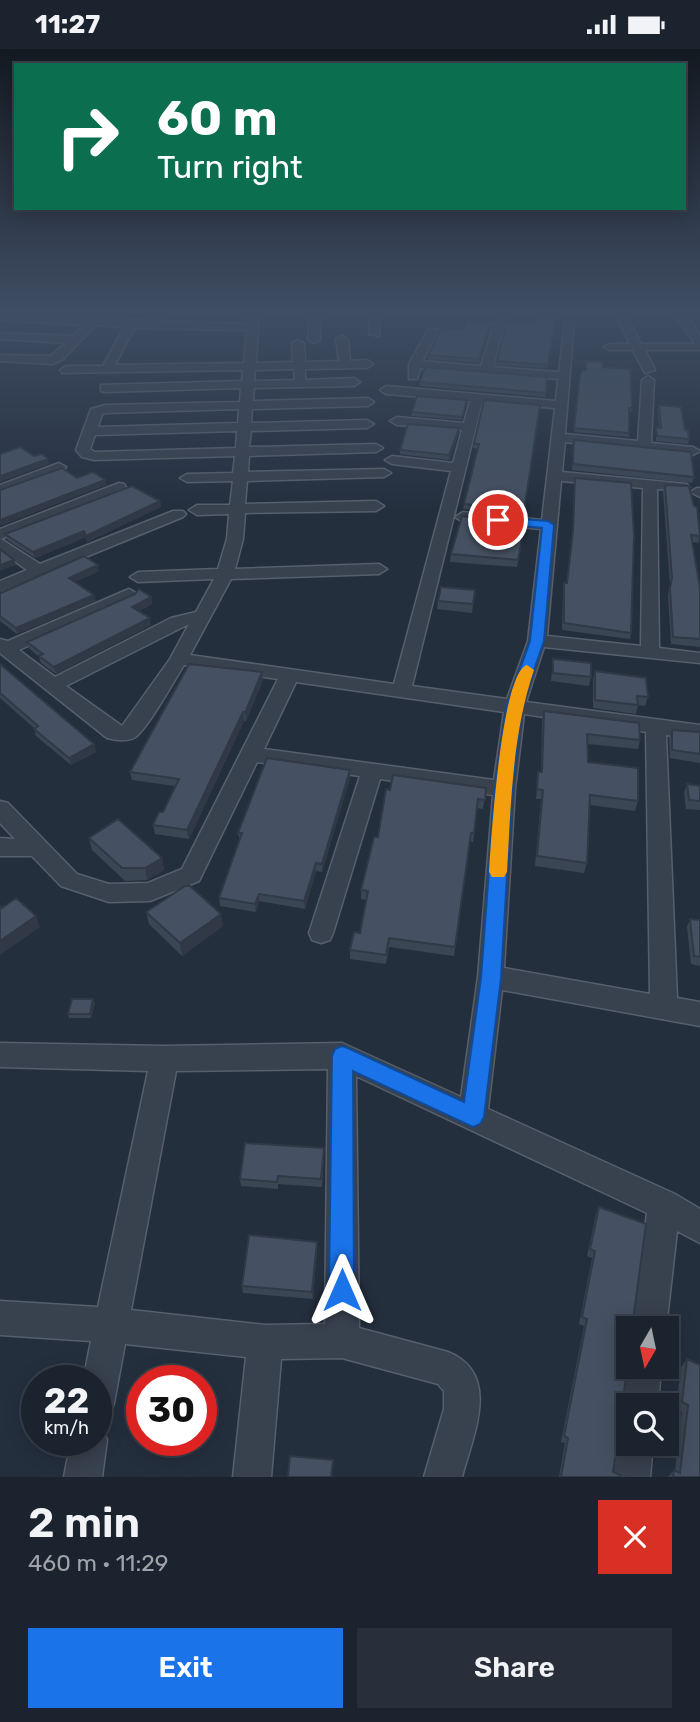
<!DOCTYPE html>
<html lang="en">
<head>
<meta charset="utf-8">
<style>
  :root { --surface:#1b232e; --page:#282f3a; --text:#f1f3f6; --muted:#a0a4aa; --line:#39404a; --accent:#1a73e8 }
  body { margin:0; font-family:Rubik,sans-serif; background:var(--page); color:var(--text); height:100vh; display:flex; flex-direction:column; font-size:26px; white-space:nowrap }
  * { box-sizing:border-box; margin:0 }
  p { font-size:23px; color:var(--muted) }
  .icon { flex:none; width:38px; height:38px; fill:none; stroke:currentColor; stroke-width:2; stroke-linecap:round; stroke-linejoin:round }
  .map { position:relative; height:1428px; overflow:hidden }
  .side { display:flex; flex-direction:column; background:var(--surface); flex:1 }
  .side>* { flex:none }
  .top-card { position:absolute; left:14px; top:14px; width:672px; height:147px; border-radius:0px; box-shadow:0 4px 18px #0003,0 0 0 2px var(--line); background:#0b6e4f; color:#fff; overflow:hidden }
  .needle { width:46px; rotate:189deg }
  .fabs { position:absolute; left:616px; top:1267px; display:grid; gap:14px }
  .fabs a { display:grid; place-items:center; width:63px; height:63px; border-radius:0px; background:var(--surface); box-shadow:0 4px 18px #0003,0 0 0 2px var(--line); font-size:35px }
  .speed { position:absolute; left:21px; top:1316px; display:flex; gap:14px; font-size:35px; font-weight:700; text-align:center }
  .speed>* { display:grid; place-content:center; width:91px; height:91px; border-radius:50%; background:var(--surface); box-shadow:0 4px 18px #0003,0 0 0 2px var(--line); line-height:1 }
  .speed small { font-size:18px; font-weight:400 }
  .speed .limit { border:10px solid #d22; background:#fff; color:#111 }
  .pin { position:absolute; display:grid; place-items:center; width:60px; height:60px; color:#fff; margin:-30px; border:4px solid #fff; border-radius:50%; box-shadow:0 2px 7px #0007 }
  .me { position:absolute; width:77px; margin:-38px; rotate:0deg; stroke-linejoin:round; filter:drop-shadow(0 0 5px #0008) }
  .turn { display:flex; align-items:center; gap:24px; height:147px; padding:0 28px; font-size:32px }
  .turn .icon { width:91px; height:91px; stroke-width:2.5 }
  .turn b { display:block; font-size:49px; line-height:60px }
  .round { display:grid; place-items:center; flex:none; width:74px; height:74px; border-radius:0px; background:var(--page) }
  .overview { display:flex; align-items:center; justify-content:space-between; height:119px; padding:0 28px }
  h1 { font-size:42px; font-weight:600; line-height:52px }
  .action { display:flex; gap:14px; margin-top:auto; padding:14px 28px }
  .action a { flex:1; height:80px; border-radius:0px; background:var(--accent); color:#fff; font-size:28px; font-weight:600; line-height:80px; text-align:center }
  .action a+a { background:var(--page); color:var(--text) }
  .status { display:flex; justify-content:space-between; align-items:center; height:49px; padding:0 35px; background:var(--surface); direction:ltr }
  .status svg { height:19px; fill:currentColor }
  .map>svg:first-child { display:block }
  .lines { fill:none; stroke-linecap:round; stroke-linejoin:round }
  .minor-casing { stroke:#565f6c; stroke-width:3 }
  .minor { fill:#38414e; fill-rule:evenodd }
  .wall { fill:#3b4654 }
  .shaded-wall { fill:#303945 }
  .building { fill:#455162; stroke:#303945; stroke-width:2 }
  .route { fill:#1a73e8; stroke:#114b97; stroke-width:2 }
  .slow { fill:#f59e0b }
</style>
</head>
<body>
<div class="status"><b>11:27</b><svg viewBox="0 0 49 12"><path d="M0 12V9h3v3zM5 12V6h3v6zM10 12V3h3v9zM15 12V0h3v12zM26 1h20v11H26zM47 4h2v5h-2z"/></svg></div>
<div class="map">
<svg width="700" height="1428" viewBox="0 0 700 1428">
  <rect width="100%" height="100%" fill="#242f3e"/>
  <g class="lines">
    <g class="minor-casing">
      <path id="minor" d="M249 261H259L256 314 293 313 292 294 298 291 304 294 305 313 339 312 336 290 342 287 348 290 350 312 367 311 373 315 367 319 305 320V331L354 329 360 333 354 337 254 339 253 352 368 349 374 353 368 357 252 360 251 374 367 371 374 375 367 379 251 382 249 398 376 395 383 399 376 403 249 407 248 423 384 420 391 424 384 428 247 432 245 455 376 452 384 457 376 462 245 464 243 490 235 520 379 515 387 520 379 525 231 530 190 606 394 635 451 422 392 415 385 411 392 407 453 414 462 381 397 376 390 372 397 368 464 374 470 352 386 345 380 341 386 337 556 352 558 330 420 319 417 330H409V315L429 279 439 281 422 312 481 317 494 275 499 272 504 275 493 318 559 323 565 275 574 273 565 385 638 392 642 331 648 327 654 331 651 394 693 398 700 402 693 406 565 393 562 423 687 435 689 438 687 441 657 440 659 599 700 604V614L544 598 526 653 700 676V690L666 686 677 949 700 953V977L502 941 488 1060 675 1145 700 1160V1194L677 1182 666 1279H632L647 1164 356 1027 359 1279 448 1303C502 1325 473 1386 462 1428H424L444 1360V1342L438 1335 342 1309 281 1310 271 1428H233L246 1308 125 1295 114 1354 109 1367 96 1372V1332H83L91 1292 0 1286V1252L98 1258 148 1022 0 1018V994L164 997 342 994 461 1048 478 928 493 746 380 730 333 884 330 891 321 894 312 891 309 884 360 727 257 713 199 832 150 852 109 853 61 837 32 807H0V789L15 790 0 774V752L8 754 77 825 109 835 148 834 182 820 278 630 184 616C175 630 146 683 134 689 126 693 115 691 107 689L0 604V590L8 592 129 540 138 545 135 549 19 601 55 628 171 569 196 563 214 530 138 533 130 528 138 523 218 520 227 490 229 465 197 466 189 461 197 456H230L233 432 187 433 180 429 187 425 233 424 235 407 94 411 82 408 76 401 91 360 105 356 240 353 241 339 105 343 101 342V336L242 332 243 321 62 324 60 321 66 317H103L124 278 96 276 62 311 52 315 0 312V306L51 307 66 294 0 290V284L72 287 84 276 0 271V265L90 270 98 265 102 266V270L247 275ZM134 279 247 281 244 314 115 316ZM294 320 295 331 254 332 255 321ZM482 353 555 359 542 471 463 463 455 468 463 473 541 480 528 592 507 650 412 637ZM239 360 238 374 98 378 102 365 106 364ZM237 382 236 399 95 403 90 400 95 386ZM561 432 643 439 641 597 547 587ZM189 575 170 610 122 677 66 637ZM296 633 504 663 494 731 264 700ZM524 665 646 683 650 945 504 919 515 740ZM328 1020 325 1275 265 1276 131 1261 176 1022Z
        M310 261H320V291L314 294 308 291Z
        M370 261H380L379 287 369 285Z
        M613 261H623L641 295H695L672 261H683L700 286V301H645L655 321 645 324 633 301H610L604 298 610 295H630Z
        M59 414 66 418 64 421 0 445V436Z
        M119 434 124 435 126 438 124 441 1 490 40 515 173 462H183L186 465 183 468 0 543V532L27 521 0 502V480Z
        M697 439H700V448L690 443Z
        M628 1314V1318H661L658 1356H628V1369L622 1356Z
        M96 1376 102 1378 107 1391 102 1428H64L71 1391H96Z
        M628 1379V1395H653L650 1428H612L617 1395 622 1382Z"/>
    </g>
    <use href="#minor" class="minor"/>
  </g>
  <path class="wall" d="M555 268 547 319 496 316 497 312 536 274Z
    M491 273 479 314 428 310 429 306 464 281Z
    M602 318 632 359 631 363H629V388L574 383 580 326 586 321Z
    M547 328 545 348 420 337V333Z
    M467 351 462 371 411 367 412 363Z
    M659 356 685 381 689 390 688 395 656 392V378H659L658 361Z
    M540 360 523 466 463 460 478 400 473 399 474 395Z
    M459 379V383L449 411 400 405V401Z
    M574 391 694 428 692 434 572 421Z
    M575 429 631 584 630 590 562 581 563 541 564 534H567L572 489Z
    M665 436 700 480 699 494 692 493 700 539V598L671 595 668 546 670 536 663 443Z
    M161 458 87 493 86 488 35 509 7 491 5 485Z
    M525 475 517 518 450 513 451 505Z
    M99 522 75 533 96 552 17 585 0 572V543L1 544Z
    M475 541 472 564 437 560 438 552Z
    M151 548 152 555 139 562 151 576 56 625 41 614 39 608 29 599 27 593Z
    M553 610 591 628 589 637 551 632Z
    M0 615 94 695 96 703 71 716 36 687 34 679 0 649Z
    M595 622 648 648 645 657 638 656 636 665 593 659V630Z
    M262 623 263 631 246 672H244L189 790 155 785 153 776 163 763 175 737 132 731 130 723Z
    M544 662 640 691 638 700 587 695 588 713 638 752 635 762 590 756 587 814 584 824 535 817 541 750H536L538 723H541L542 672Z
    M672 681 700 683V714L670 709 669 689Z
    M350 729 322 823 316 822 305 860 259 852 256 863 220 857 219 849 240 792 238 784Z
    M687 735 700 737V761L686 760 684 744Z
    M486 739 483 760 477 759 473 793 470 792 454 907 389 898 386 915 350 910V901L360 884 366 851 361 850V841L378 788Z
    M89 789 162 809 164 821 147 831 125 832 92 801Z
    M146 863 223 877 182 907 149 875Z
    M690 870 700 871V917L691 915 687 878Z
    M93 950 95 954 91 969H69L68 965Z
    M324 1107 322 1138 278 1135V1140L241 1137 240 1130Z
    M599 1158 618 1389 613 1423 620 1428H559L565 1394 561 1393 584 1277 579 1275 592 1209 587 1207 596 1165Z
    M317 1193V1200L313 1250 243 1244 242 1237Z
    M687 1310 700 1428H668L674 1421 675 1422 682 1363 676 1360 681 1318Z"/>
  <path class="shaded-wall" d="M459 379V383L449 411V406Z
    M48 410 49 415 0 433V427Z
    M105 431 106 436 0 477V471Z
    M160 452 161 458 87 493 86 487Z
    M84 482 86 488 35 509 33 503Z
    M14 511 16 516 0 522V516Z
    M98 516 99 522 71 535 69 529Z
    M94 546 96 552 17 585 16 579Z
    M151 548 152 555 133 565 132 558Z
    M150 569 151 576 56 625 54 618Z
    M262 623 263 631 246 672 245 664Z
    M243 663 244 672 189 790 187 781Z
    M94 695 96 703 71 716 69 709Z
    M350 721V729L322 823V815Z
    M162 809 164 821 147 831 145 819Z
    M316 814V822L305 860 304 852Z
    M259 845V852L256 863 255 855Z
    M221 865 223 877 182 907 180 894Z
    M36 867 40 878 0 906V892Z
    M93 950 95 954 91 969 90 965Z
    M317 1193V1200L313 1250 312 1243Z"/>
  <path class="building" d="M536 267 555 268 548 316 497 312 506 275 536 274Z
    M466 272 491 273 479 310 429 306 441 279 464 281Z
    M586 312 603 313 602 318 630 320 632 359H629V384L574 379 580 326 582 321H586Z
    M425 318 547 328 546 344 420 333Z
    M417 347 467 351 462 368 412 363Z
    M484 351 540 356 524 462 464 455 479 395H474Z
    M659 356 681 358 685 381H688L689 390 657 387 656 378 661 379Z
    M408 375 459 379 449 406 400 401Z
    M574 391 691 403 694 428 573 415Z
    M20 398 34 407 42 405 48 410 0 427V405Z
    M62 419 77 429 93 423 105 431 0 471V441Z
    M575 429 631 434 634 487 631 584 564 574V534H567L573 482Z
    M665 436 689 437 694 457 697 458 700 487 691 486 700 539V590L673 588 670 539 672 529Z
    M132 437 160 452 86 487 84 482 33 503 5 485Z
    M462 467 525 475 518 511 451 505Z
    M0 500 14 511 0 516Z
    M84 507 98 516 69 529 94 546 16 579 0 567V543L1 544Z
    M441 538 475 541 473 555 438 552Z
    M139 540 151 548 132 558 150 569 54 618 39 607 43 605 27 593 135 545Z
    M553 610 591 614V628L553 624Z
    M0 615 94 695 69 709 34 680 38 677 0 644Z
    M189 615 262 623 245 664 243 663 187 781 153 776 159 763H163L179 730 130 723Z
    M595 622 646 629 648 648 637 647 638 656 595 651Z
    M544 662 639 674 640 691 587 685 588 713 638 719V752L590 746 587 814 537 807 543 741 537 740 538 723H542Z
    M672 681 700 683V705L672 701Z
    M267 709 350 721 322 815 316 814 304 852 259 845 255 855 219 849 242 784H238Z
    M393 726 486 739 485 751 478 750 474 784H471L455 898 389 889 386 906 350 901 354 883 360 884 368 842 361 841 374 788H378L386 740 390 741Z
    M687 735 700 737V752L689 751Z
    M118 770 162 809 145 819H122L89 789Z
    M185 837H190L221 865 180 894 146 863Z
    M16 849 36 867 0 892V857L2 859Z
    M690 870 700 871V908L694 907Z
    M72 950H93L90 965H68Z
    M245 1094 324 1099 321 1130 278 1127 277 1133 240 1130Z
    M599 1158 646 1175 632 1279H628V1314L623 1350 628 1360V1371L618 1389 613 1423 620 1426V1428H561L568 1389 564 1387 587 1270 582 1268 595 1202 590 1200Z
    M249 1186 317 1193 312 1243 242 1237Z
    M687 1310 700 1316V1428H673L674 1421 680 1424 688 1356 682 1353Z
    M290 1407 333 1411 331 1428H288Z"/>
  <linearGradient id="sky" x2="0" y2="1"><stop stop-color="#141a22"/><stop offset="0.57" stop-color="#3f4d63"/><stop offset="1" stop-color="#3f4d63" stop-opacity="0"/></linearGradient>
  <rect width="700" height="461" fill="url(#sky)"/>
  <path class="route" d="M498 468 548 472 554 476 544 592 522 656 512 740 501 929 484 1068 480 1075 473 1078 353 1022 354 1241 351 1249 342 1253 333 1249 329 1241 332 1007 335 1000 342 997 350 1000 464 1053 481 929 495 740 507 656 530 592 542 479 493 474V469Z"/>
  <path class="slow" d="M527 616 534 621C512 686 511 755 507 823L504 828H492L489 823C491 793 501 624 527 616Z"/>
</svg>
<div class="fabs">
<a><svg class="needle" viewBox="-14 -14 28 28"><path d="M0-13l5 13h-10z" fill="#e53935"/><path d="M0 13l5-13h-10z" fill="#a0a4aa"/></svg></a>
<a><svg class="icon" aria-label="search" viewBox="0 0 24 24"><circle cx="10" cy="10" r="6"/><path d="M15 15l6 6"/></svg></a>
</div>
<div class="speed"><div>22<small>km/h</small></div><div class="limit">30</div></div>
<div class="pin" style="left:498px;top:471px;background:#d93025"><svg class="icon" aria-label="arrive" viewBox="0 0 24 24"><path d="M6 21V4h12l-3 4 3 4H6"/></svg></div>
<svg class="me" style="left:342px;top:1241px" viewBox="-20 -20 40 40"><path d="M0-17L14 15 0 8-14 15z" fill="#1a73e8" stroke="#fff" stroke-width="4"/></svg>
<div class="top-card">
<div class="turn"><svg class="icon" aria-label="right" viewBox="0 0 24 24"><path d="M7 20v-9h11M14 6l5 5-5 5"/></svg><div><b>60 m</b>Turn right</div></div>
</div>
</div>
<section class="side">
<div class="overview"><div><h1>2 min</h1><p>460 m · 11:29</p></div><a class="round" style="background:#d93025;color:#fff"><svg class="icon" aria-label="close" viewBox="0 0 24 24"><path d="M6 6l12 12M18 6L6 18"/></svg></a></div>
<div class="action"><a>Exit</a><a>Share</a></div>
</section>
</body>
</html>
